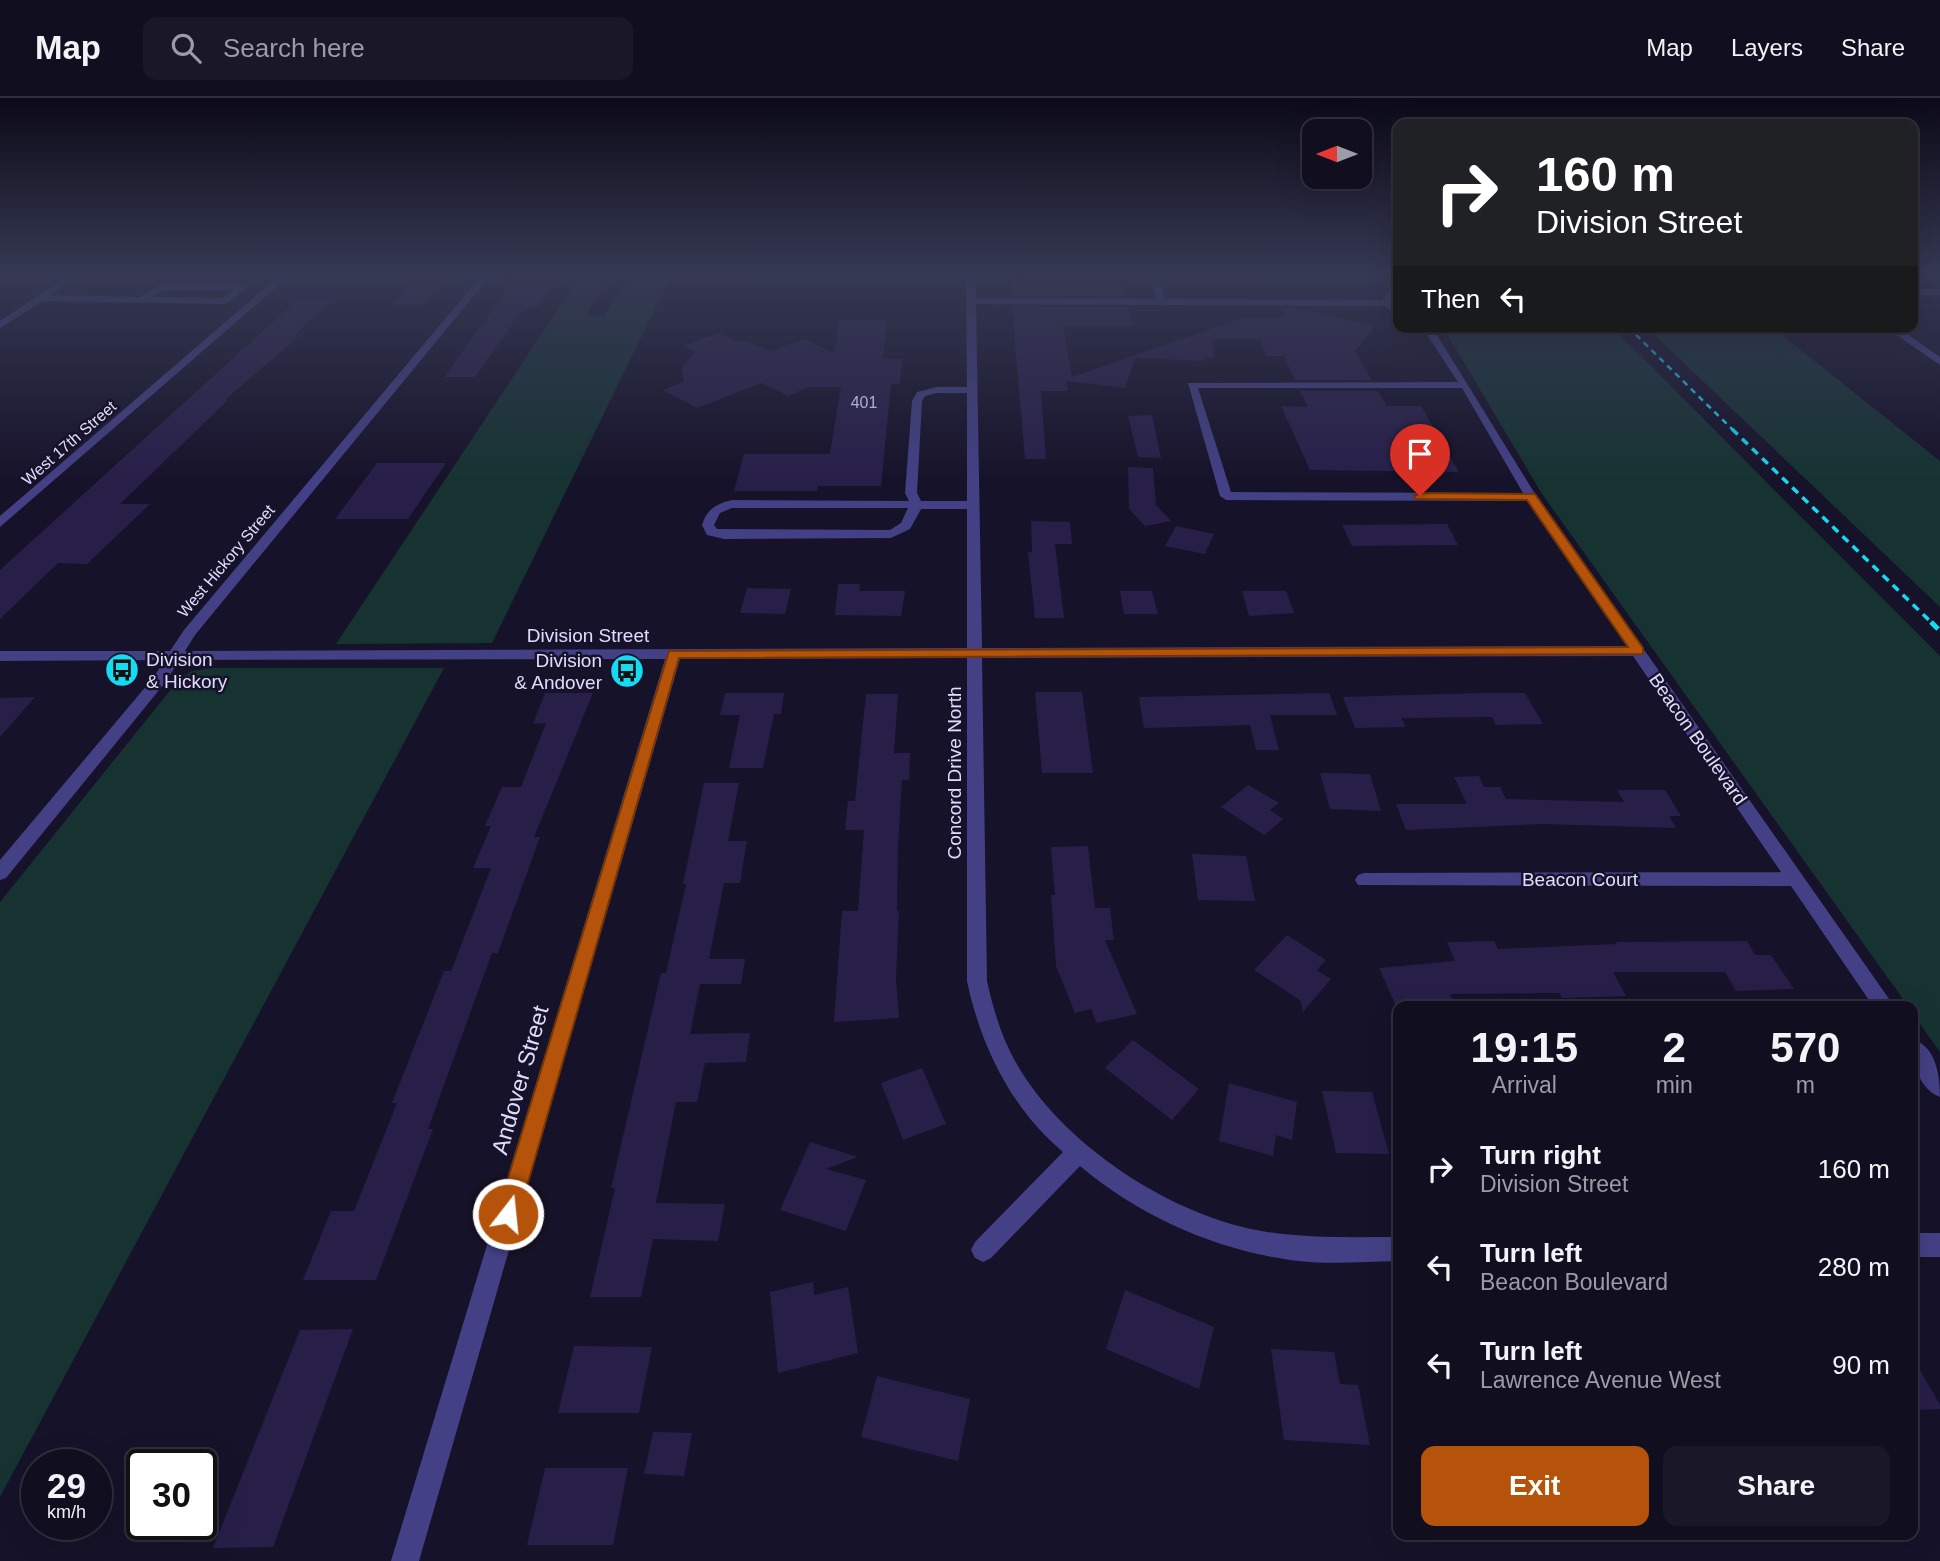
<!DOCTYPE html>
<html lang="en">
<head>
<meta charset="utf-8">
<style>
  :root { --surface:#100e1f; --page:#191728; --text:#f1f3f6; --muted:#9c9ca4; --line:#302e3d; --accent:#b45309 }
  body { margin:0; font-family:Arial,sans-serif; background:var(--page); color:var(--text); height:100vh; display:flex; flex-direction:column; font-size:26px; white-space:nowrap }
  * { box-sizing:border-box; margin:0 }
  p { font-size:23px; color:var(--muted) }
  .icon { flex:none; width:38px; height:38px; fill:none; stroke:currentColor; stroke-width:2; stroke-linecap:round; stroke-linejoin:round }
  .map { position:relative; flex:1; overflow:hidden }
  .sheet { position:absolute; left:1393px; top:903px; width:525px; height:539px; display:flex; flex-direction:column; background:var(--surface); border-radius:14px; box-shadow:0 7px 28px #0002,0 0 0 2px var(--line) }
  .sheet>* { flex:none }
  .guide { position:absolute; left:1393px; top:21px; width:525px; height:214px; border-radius:14px; box-shadow:0 7px 28px #0002,0 0 0 2px var(--line); background:#202124; color:#fff; overflow:hidden }
  .needle { width:46px; rotate:270deg }
  .tools { position:absolute; left:1302px; top:21px; display:grid; gap:14px }
  .tools a { display:grid; place-items:center; width:70px; height:70px; border-radius:14px; background:var(--surface); box-shadow:0 7px 28px #0002,0 0 0 2px var(--line); font-size:35px }
  .speed { position:absolute; left:21px; top:1351px; display:flex; gap:14px; font-size:35px; font-weight:700; text-align:center }
  .speed>* { display:grid; place-content:center; width:91px; height:91px; border-radius:50%; background:var(--surface); box-shadow:0 7px 28px #0002,0 0 0 2px var(--line); line-height:1 }
  .speed small { font-size:18px; font-weight:400 }
  .speed .limit { border:4px solid #111; border-radius:10px; background:#fff; color:#111 }
  .pin { position:absolute; display:grid; place-items:center; width:60px; height:60px; color:#fff; margin:-72px -30px; border-radius:50% 50% 50% 0; rotate:-45deg; box-shadow:0 0 7px #0007 }
  .pin .icon { rotate:45deg }
  .me { position:absolute; width:77px; margin:-38px; rotate:16deg; stroke-linejoin:round; filter:drop-shadow(0 0 5px #0008) }
  .turn { display:flex; align-items:center; gap:24px; height:147px; padding:0 28px; font-size:32px }
  .turn .icon { width:91px; height:91px; stroke-width:2.5 }
  .turn b { display:block; font-size:49px; line-height:60px }
  .then { display:flex; align-items:center; height:66px; padding:0 28px; background:#0003; gap:14px; font-size:26px }
  .eta { display:flex; justify-content:space-evenly; align-items:center; height:119px; text-align:center }
  .eta b { font-size:42px; font-weight:700; line-height:49px }
  .button { display:flex; gap:14px; margin-top:auto; padding:14px 28px }
  .button a { flex:1; height:80px; border-radius:14px; background:var(--accent); color:#fff; font-size:28px; font-weight:700; line-height:80px; text-align:center }
  .button a+a { background:var(--page); color:var(--text) }
  ul { padding:0; list-style:none }
  li { display:flex; align-items:center; gap:21px; height:98px; padding:0 28px }
  li div { flex:1 }
  li b { display:block; font-size:26px }
  li em { font-style:normal }
  header { display:flex; align-items:center; gap:42px; box-sizing:border-box; height:98px; padding:0 35px; background:var(--surface); border-bottom:2px solid var(--line) }
  header strong { font-size:33px }
  nav { display:flex; gap:38px; margin-inline-start:auto; font-size:24px }
  .search { width:490px; height:63px; background:var(--page); display:flex; align-items:center; gap:18px; box-sizing:border-box; padding:0 24px; border-radius:14px; color:var(--muted); font-size:26px }
  .map>svg:first-child { display:block }
  .green { fill:#163332 }
  .building { fill:#281f49 }
  .lines { fill:none; stroke-linecap:round; stroke-linejoin:round }
  .minor { fill:#434085; fill-rule:evenodd }
  .rail-far2 { stroke:#14dbf2; stroke-width:2.5; stroke-dasharray:6 5; stroke-linecap:butt }
  .rail-far1 { stroke:#14dbf2; stroke-width:3.5; stroke-dasharray:8 6; stroke-linecap:butt }
  .rail { stroke:#14dbf2; stroke-width:5; stroke-dasharray:10 8; stroke-linecap:butt }
  .route { fill:#b45309; stroke:#753606; stroke-width:2 }
  .labels { text-anchor:middle; dominant-baseline:central; stroke-width:5; stroke-linejoin:round; paint-order:stroke }
  .number-label { font-size:16px; fill:#b2add0 }
  .far-street-label { font-size:16px; fill:#e0dcfd; stroke:#161229 }
  .street-label { font-size:19px; fill:#e0dcfd; stroke:#161229 }
  .poi-label { font-size:19px; fill:#e0dcfd; stroke:#161229; text-anchor:start }
  .near-street-label { font-size:23px; fill:#e0dcfd; stroke:#161229 }
</style>
</head>
<body>
<header>
<strong>Map</strong>
<div class="search"><svg class="icon" aria-label="search" viewBox="0 0 24 24"><circle cx="10" cy="10" r="6"/><path d="M15 15l6 6"/></svg>Search here</div>
<nav><a>Map</a><a>Layers</a><a>Share</a></nav>
</header>
<div class="map">
<svg width="1940" height="1463" viewBox="0 0 1940 1463">
  <rect width="100%" height="100%" fill="#161229"/>
  <path class="green" d="M580 178H611L587 216 604 218 629 178H671L492 545 336 546Z
    M1443 229H1612L1940 558V954L1913 916V908H1908L1542 396Z
    M1646 229H1772L1940 363V509Z
    M212 570H444L0 1399V804L180 580 192 573Z"/>
  <path class="building" d="M517 178H559L537 210H524L475 279H444Z
    M417 180H447L423 207H391Z
    M1119 182 1124 198H1011V183Z
    M298 201H333L293 239H298L225 302H228L120 406H150L87 466 58 465 0 521V472Z
    M1012 209H1127L1133 228H1063L1072 279 1243 220 1286 219 1281 210H1293L1376 228 1355 253 1372 282H1295L1284 258H1266L1260 241H1212L1214 260H1205V263L1135 260 1125 290 1066 283 1068 293H1041L1046 361H1025Z
    M840 222H887L883 261H902L900 286H891L881 388H818L817 393H734L744 356H830L841 289H809L788 298 762 285 697 310 663 292 684 284 682 269 695 254 683 248 719 235 738 244 745 242 770 253 804 241 834 255Z
    M1300 293H1378L1387 308H1421L1459 374 1310 372 1281 308 1308 309Z
    M1152 317 1161 360 1138 359 1128 318Z
    M377 365H446L408 421H335Z
    M1128 369 1153 370 1156 407 1171 423 1145 428 1129 411Z
    M1031 423 1070 424 1072 446H1055L1064 520H1035L1028 454H1032Z
    M1447 426 1458 447 1352 448 1342 427Z
    M1176 428 1214 436 1205 456 1165 448Z
    M838 486H860L859 493H905L901 518 835 517Z
    M747 490 791 491 785 516 740 515Z
    M1120 493H1152L1158 516H1124Z
    M1242 493H1286L1294 515 1249 518Z
    M1035 594H1082L1093 675H1042Z
    M545 595H593L534 739H540L498 855H492L428 1031H433L376 1182H303L331 1113H354L397 1005H392L444 873H451L491 770H473L491 728H485L502 689H521L546 625 533 626Z
    M725 595H784L781 616H774L763 670H729L740 617H720Z
    M1329 595 1337 617H1270L1279 652H1256L1250 627 1144 630 1139 599Z
    M1480 595H1525L1543 626 1496 627 1492 619 1401 620 1406 629 1355 630 1343 599Z
    M866 596H898L894 655H910L909 682H902L898 748 897 813H899L896 880 899 920 834 924 842 813H858L864 732H845L848 703H855Z
    M35 599 0 639V600Z
    M1320 675 1370 676 1381 713 1330 711Z
    M1479 678 1484 689H1500L1506 701 1624 704 1617 692H1665L1681 718H1669L1676 730 1544 726 1406 732 1396 706H1467L1454 679Z
    M704 685H739L728 743H747L740 785H724L709 861H745L741 886H700L690 936 750 935 746 964 705 965 697 1004H676L656 1105 725 1106 718 1143 653 1141 641 1199H590L615 1090H611L661 875H666L686 786H683Z
    M1248 687 1279 705 1270 712 1283 721 1264 737 1221 709Z
    M1088 748 1095 810H1110L1114 842H1105L1137 916 1097 925 1091 911 1075 915 1056 868 1051 797H1055L1051 749Z
    M1192 756 1246 758 1255 803 1198 802Z
    M1287 837 1326 862 1317 872 1331 881 1303 914 1301 903 1254 872Z
    M1494 843 1498 851 1617 846 1616 844 1747 843 1755 857H1771L1794 891 1736 893 1725 874H1613L1626 898 1562 900 1559 895 1450 896 1456 908H1396L1379 870 1455 863 1447 844Z
    M1133 942 1199 991 1172 1022 1105 970Z
    M922 970 946 1026 903 1042 881 985Z
    M1229 985 1297 1004 1292 1042 1276 1037 1273 1058 1219 1043Z
    M1322 993 1372 994 1389 1056 1336 1055Z
    M810 1044 858 1059 826 1071 866 1082 846 1133 780 1112Z
    M813 1184 814 1197 848 1189 858 1255 778 1275 770 1194Z
    M1125 1192 1214 1229 1199 1291 1106 1251Z
    M353 1231 273 1449 213 1450 300 1232Z
    M574 1248 652 1249 639 1315H558Z
    M1271 1251 1334 1254 1340 1286 1358 1287 1370 1347 1284 1342Z
    M1913 1260 1940 1307V1311L1913 1312Z
    M877 1278 970 1301 958 1363 861 1339Z
    M653 1334 692 1335 684 1378 644 1376Z
    M545 1370H628L613 1447H527Z"/>
  <g class="lines">
    <path class="minor" d="M67 178H78L51 197 140 199 161 186H243L248 189 225 206 43 203 0 230V223ZM163 192H234L223 200 153 199Z
      M279 178H289L0 429V418Z
      M481 178H490L195 537 185 553 967 550V411H921L910 431 891 440 724 441 707 437 702 427C707 411 716 406 732 402L909 403 905 395 912 303 917 294 937 289H967L966 178H976V200L1156 201 1149 178H1158L1165 201 1382 202 1398 182V192L1390 204 1398 209V216L1383 208 976 206 982 550 1627 548 1527 403 1226 402 1220 398 1188 285 1458 284 1422 229H1432L1537 399 1894 908H1873L1791 788 1358 787 1355 782 1358 777 1364 775 1781 774 1633 558 982 560 987 883C993 910 1001 938 1015 963 1060 1044 1165 1114 1256 1132 1303 1141 1350 1139 1398 1139V1163C1362 1164 1325 1167 1290 1162 1214 1151 1139 1118 1080 1068L991 1160 983 1164 975 1160 971 1152 975 1144 1063 1054C1011 1010 981 949 967 883V560L680 561 419 1463H391L665 561 180 562 164 586 6 780 0 782V762L153 580 165 562 0 563V553H170L184 532ZM1198 290H1462L1523 395 1231 394ZM937 295H967V403H921L917 395 922 303 925 298ZM732 410H908L901 425 890 432 717 431 714 427 720 415Z
      M1913 191H1940V197H1913Z
      M1885 229H1897L1940 259V267Z
      M1913 941C1936 949 1940 977 1940 999 1917 990 1912 962 1913 941Z
      M1913 1135H1940V1159H1913Z"/>
    <path class="rail-far2" d="M1628 229 1734 333"/>
    <path class="rail-far1" d="M1732 331 1933 526"/>
    <path class="rail" d="M1931 524 1940 533"/>
  </g>
  <linearGradient id="sky" x2="0" y2="1"><stop stop-color="#0c0a17"/><stop offset="0.46" stop-color="#363954"/><stop offset="1" stop-color="#363954" stop-opacity="0"/></linearGradient>
  <rect width="1940" height="383" fill="url(#sky)"/>
  <path class="route" d="M1420 395 1535 396 1643 550V556L679 560 519 1116 516 1124 508 1127 500 1124 497 1116 669 553 1628 549 1527 402 1416 401 1414 398Z"/>
  <defs>
    <g id="bus-disc" transform="scale(1.75)"><circle r="9.5" fill="#14dbf2" stroke="#161229"/><path d="M-5-6H5V4H4V6H2V4H-2V6H-4V4H-5ZM-3.5-4V0h7V-4ZM-3.5 1.2v1.5H-2V1.2ZM2 1.2v1.5H3.5V1.2Z" fill="#111"/></g>
  </defs>
  <g fill-rule="evenodd">
    <use href="#bus-disc" x="122" y="572"/>
    <use href="#bus-disc" x="627" y="573"/>
  </g>
  <g class="labels">
    <g class="number-label">
      <text x="864" y="304">401</text>
    </g>
    <g class="far-street-label">
      <text transform="translate(69 345) rotate(-41)">West 17th Street</text>
      <text transform="translate(226 463) rotate(-50)">West Hickory Street</text>
    </g>
    <g class="street-label">
      <text x="588" y="537">Division Street</text>
      <text transform="translate(1698 641) rotate(55)">Beacon Boulevard</text>
      <text transform="translate(954 675) rotate(-90)">Concord Drive North</text>
      <text x="1580" y="781">Beacon Court</text>
    </g>
    <g class="poi-label">
      <text x="146" y="561">Division<tspan x="146" dy="22">&amp; Hickory</tspan></text>
      <text x="602" y="562" text-anchor="end">Division<tspan x="602" dy="22">&amp; Andover</tspan></text>
    </g>
    <g class="near-street-label">
      <text transform="translate(520 982) rotate(-74)">Andover Street</text>
    </g>
  </g>
</svg>
<div class="tools">
<a><svg class="needle" viewBox="-14 -14 28 28"><path d="M0-13l5 13h-10z" fill="#e53935"/><path d="M0 13l5-13h-10z" fill="#9c9ca4"/></svg></a>
</div>
<div class="speed"><div>29<small>km/h</small></div><div class="limit">30</div></div>
<div class="pin" style="left:1420px;top:398px;background:#d93025"><svg class="icon" aria-label="arrive" viewBox="0 0 24 24"><path d="M6 21V4h12l-3 4 3 4H6"/></svg></div>
<svg class="me" style="left:508px;top:1116px" viewBox="-20 -20 40 40"><circle r="17" fill="#b45309" stroke="#fff" stroke-width="3"/><path d="M0-11L8 9 0 5-8 9z" fill="#fff"/></svg>
<div class="guide">
<div class="turn"><svg class="icon" aria-label="right" viewBox="0 0 24 24"><path d="M7 20v-9h11M14 6l5 5-5 5"/></svg><div><b>160 m</b>Division Street</div></div>
<div class="then">Then<svg class="icon" aria-label="left" viewBox="0 0 24 24"><path d="M17 20v-9H6M10 6l-5 5 5 5"/></svg></div>
</div>
<section class="sheet">
<div class="eta">
<div><b>19:15</b><p>Arrival</p></div>
<div><b>2</b><p>min</p></div>
<div><b>570</b><p>m</p></div>
</div>
<ul>
<li><svg class="icon" aria-label="right" viewBox="0 0 24 24"><path d="M7 20v-9h11M14 6l5 5-5 5"/></svg><div><b>Turn right</b><p>Division Street</p></div><em>160 m</em></li>
<li><svg class="icon" aria-label="left" viewBox="0 0 24 24"><path d="M17 20v-9H6M10 6l-5 5 5 5"/></svg><div><b>Turn left</b><p>Beacon Boulevard</p></div><em>280 m</em></li>
<li><svg class="icon" aria-label="left" viewBox="0 0 24 24"><path d="M17 20v-9H6M10 6l-5 5 5 5"/></svg><div><b>Turn left</b><p>Lawrence Avenue West</p></div><em>90 m</em></li>
</ul>
<div class="button"><a>Exit</a><a>Share</a></div>
</section>
</div>
</body>
</html>
